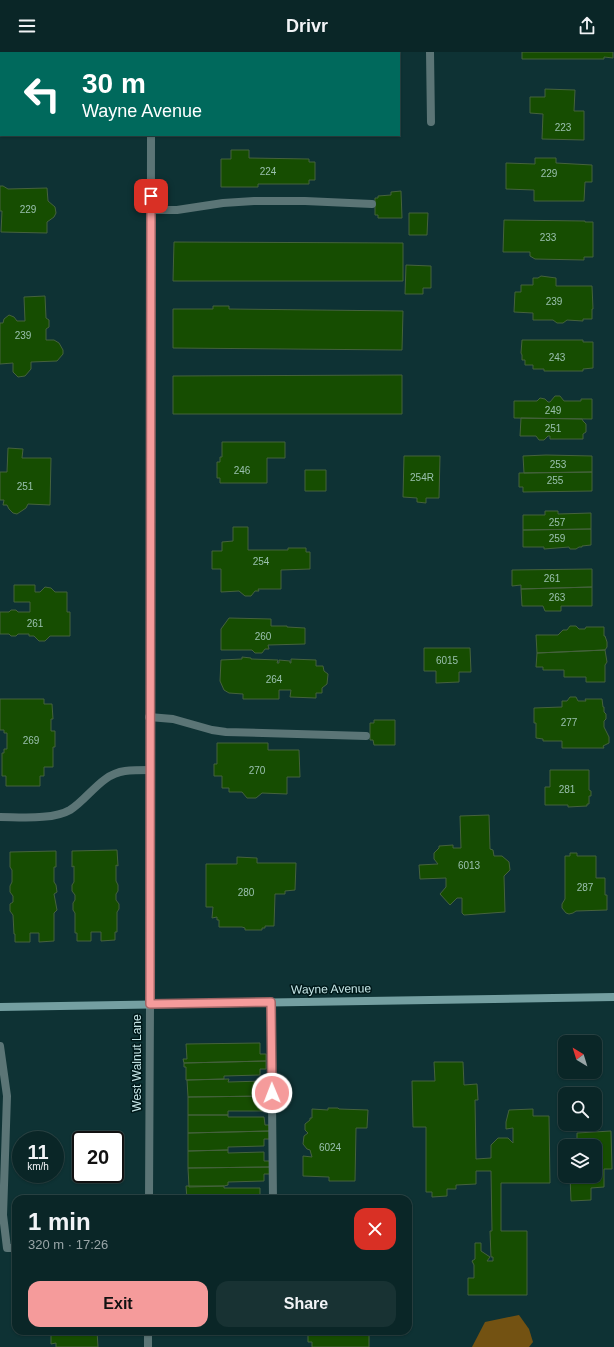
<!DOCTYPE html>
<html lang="en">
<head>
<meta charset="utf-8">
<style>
  :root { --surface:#0a2627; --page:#183233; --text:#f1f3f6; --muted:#99a5a7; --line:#2a4344; --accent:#f59b9b }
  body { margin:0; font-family:Arial,sans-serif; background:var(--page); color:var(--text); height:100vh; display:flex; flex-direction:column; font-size:15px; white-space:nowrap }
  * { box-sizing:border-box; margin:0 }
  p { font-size:13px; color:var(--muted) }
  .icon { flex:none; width:22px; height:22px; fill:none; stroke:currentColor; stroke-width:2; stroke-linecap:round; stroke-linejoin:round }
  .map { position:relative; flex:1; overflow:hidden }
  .details { position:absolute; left:12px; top:1143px; width:400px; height:140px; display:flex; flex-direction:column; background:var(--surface); border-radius:12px; box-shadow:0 1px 3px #0004,0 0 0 1px var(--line) }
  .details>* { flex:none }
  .hud { position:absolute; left:0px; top:0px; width:400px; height:84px; box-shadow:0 1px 3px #0004,0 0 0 1px var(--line); background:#00695c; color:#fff; overflow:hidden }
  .needle { width:26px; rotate:322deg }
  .tools { position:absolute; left:558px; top:983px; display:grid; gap:8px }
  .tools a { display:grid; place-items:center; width:44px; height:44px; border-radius:8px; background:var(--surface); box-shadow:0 1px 3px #0004,0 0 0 1px var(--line); font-size:20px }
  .speed { position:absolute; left:12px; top:1079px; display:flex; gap:8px; font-size:20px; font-weight:700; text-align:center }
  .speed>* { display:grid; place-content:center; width:52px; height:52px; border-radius:50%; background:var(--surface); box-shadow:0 1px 3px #0004,0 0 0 1px var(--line); line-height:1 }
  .speed small { font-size:10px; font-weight:400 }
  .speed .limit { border:2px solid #111; border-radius:6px; background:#fff; color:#111 }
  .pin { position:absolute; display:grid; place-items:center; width:34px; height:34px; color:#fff; margin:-17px; border-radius:8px; box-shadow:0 2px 6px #0006 }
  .me { position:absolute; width:44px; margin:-22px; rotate:359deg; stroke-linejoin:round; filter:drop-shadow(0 0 3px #0008) }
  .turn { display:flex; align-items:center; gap:14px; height:84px; padding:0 16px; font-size:18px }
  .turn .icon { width:52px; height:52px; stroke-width:2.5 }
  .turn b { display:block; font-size:28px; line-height:34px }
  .round { display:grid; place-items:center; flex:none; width:42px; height:42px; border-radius:12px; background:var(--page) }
  .headline { display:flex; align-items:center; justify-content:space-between; height:68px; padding:0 16px }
  h1 { font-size:24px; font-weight:600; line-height:30px }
  .primary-button { display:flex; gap:8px; margin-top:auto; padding:8px 16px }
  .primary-button a { flex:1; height:46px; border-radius:12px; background:var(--accent); color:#111; font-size:16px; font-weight:600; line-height:46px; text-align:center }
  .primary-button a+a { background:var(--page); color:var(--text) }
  header { display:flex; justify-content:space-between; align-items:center; height:52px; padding:0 16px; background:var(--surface); font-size:18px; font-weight:600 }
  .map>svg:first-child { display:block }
  .forest { fill:#735212 }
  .building { fill:#164d01; stroke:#45623d }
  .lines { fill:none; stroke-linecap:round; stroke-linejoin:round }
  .service { stroke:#5b7576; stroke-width:8 }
  .minor { stroke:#5b7576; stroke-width:8 }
  .tertiary { stroke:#5b7576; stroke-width:8 }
  .secondary { stroke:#749fa1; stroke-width:8 }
  .route-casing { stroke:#9f6565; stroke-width:10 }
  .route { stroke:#f59b9b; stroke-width:7 }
  .labels { text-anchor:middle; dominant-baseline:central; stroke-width:3; stroke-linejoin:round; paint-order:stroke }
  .number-label { font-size:10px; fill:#9ac0ae }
  .street-label { font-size:12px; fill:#c6e7e8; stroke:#00191a }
</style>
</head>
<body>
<header><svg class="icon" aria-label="menu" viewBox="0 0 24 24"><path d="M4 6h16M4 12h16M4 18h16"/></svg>Drivr<svg class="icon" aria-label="share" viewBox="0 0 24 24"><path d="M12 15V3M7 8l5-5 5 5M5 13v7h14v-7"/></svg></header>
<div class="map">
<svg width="614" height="1295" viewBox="0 0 614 1295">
  <rect width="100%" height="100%" fill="#0e3234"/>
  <path class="forest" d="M519 1263 529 1277 533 1290 529 1295H472L485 1270Z"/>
  <path class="building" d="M0 0H79V1H1V18Z
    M522 0H613V6L604 5V7H522Z
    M545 37 575 38 574 59H584V88L542 87 543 62 530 61V45H545Z
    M0 41 1 83 3 84H0Z
    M231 98H249V106L309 107V110H315V128H309V132H258V135H221V107H231Z
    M535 106H556V111L592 113V130H585L584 149H534V138L506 137V111L535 112Z
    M0 134H3L8 137 47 136 48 149 55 155 56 161 54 165 47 170V181L1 180 2 159H0Z
    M401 139 402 166H378V163H375V146H378V144L391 143V140Z
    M409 161H428L427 183H409Z
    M504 168 585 169V170H593V205H584V208L535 207 530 204V200H503Z
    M174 190 403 191V229H173Z
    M406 213 431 214V236H423V242H405Z
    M541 224 556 226V234H592L593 257H592V267H583V269L567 268 563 271H557L553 268H533V261L514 260 515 240H521V233H533V226H538Z
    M45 244 46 266 49 268V275L46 277V288H54L59 291 63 298V302L57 309 31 310V317L25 324 18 325 13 320V311L0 312V271H3L4 267 9 263 14 265 17 269H25L24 245Z
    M213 254H229V257L403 259 402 298 173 296V257H213Z
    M522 288H583V290H593V316L583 317V319H544V317H533V313H525V308H522V303L521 301Z
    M402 323V362H173V324Z
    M555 344H560L564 349H581V347H592V367L514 366V349H537L540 346 545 347 548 350H550Z
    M521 366 582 367 583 369 586 372V380L583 382V387H550V384H548L544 388H539L536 384H520Z
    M222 390H285V406H267V431H220V426H217V410H220V405H222Z
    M8 396 23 397 22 406H51L50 453 28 452 26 456 17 462 13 461 9 457 7 453H3L4 448H0V420H7Z
    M546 403 592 404V420L524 421 523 404Z
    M404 404H440L439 446H426V451L417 450V446L403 445Z
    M305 418H326V439H305Z
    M592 420V439L523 440V435H519V421Z
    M545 459H558V462L591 461V477L523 478V463H545Z
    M233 475H248V498H288V496H306V500H310V517L281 518V537H258L259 539H255L251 544H245L239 539 221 540V517H212V499H222V490L233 489Z
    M591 477V493L582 494V495H579L576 497H570L569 495 544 497V495H523V478Z
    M592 517V535L521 537V533L512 534V518Z
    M14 533H35V540H40L45 535 51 536 55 540H67V560H70V584H50L45 589H39L34 584H29V582H18L16 584H11L9 582H0V560H9L11 558H16L18 560H30V550H14Z
    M592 535V554H561V559H545L543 554H522L521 537Z
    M229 566 271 567V574H287V575L305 576V592L268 593 269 597H265L262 601H255L252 598H221V577Z
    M570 574H576L579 577H585L586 575H604V584H605L607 590V595L605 598 537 601 536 583H558L563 578H567Z
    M424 596H470L471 620H459V630L436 631V619H424Z
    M605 598 607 610 605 613V630H586V625H564V618H543V615H536L537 601Z
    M242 605 251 606V607L278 608 277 611H279V608L290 609V611H291V607L316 608V614H323L324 619 328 622 327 632 322 636V641H316V646L290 645 291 638H279V647H243V642L229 641 224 638 220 629 221 608 242 607Z
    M570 645H576L578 649H586L585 647H602L603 655H604V660L606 662V667L604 669V675L609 685V691L603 694 604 696H562V689H543V687L536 686V671H534V656L562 655V649H567Z
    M0 647H44V652H52L53 667H51V679H55V695H53V715H44V724H40V734H6V724H2V701H4V697H7V681H4V678H0Z
    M374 668H395V693H374L373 688H370V671H374Z
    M217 691H268V698H299L300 725H287V742L262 741 256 746H247L242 740H229V736H222V724H214V712H217Z
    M550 718H589V738L591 739V744H589V752H587V754L568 755V753H545V735H550Z
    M489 763 490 797 493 798 494 804H502L509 810 510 818 504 824 505 860 464 863 462 861V846H457L450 853 440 842 446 835V826L420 827 419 813 438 812 434 807V801L439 796V794L453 793V796H461L460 764Z
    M117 798 118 814 116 813V829L118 833V839L116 842V848L119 852V857L117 860V880H115V888L101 889V880H91V889H77V881H75V861L73 858V851L75 848V843L72 839V833L74 830V814L72 815V799Z
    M56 799V815H54V830L56 833 57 840 54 842 57 858 54 861V889L39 890V881H30V890H15V882H14L13 863 10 859V852L13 850V844L10 840V834L12 830V818L10 815V800Z
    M570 801H577V804H596V826H605V843H607V858L576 859 573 861 569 862 566 861 562 856V852L565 847V804H570Z
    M237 805 257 806V811H296L295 838 285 839V842H275L274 874H265V876H262V878H245V876L242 875H219V868H217V865L212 866 213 855H206V812H237Z
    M260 991V1002H266V1009L184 1011 183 1007H187L186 992Z
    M266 1009V1017H260V1023L224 1024V1027L186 1028V1015H184V1011Z
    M434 1010H463L464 1033 477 1032 478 1048H475L476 1107 491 1106V1093L498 1086H508L513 1091V1076L506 1077V1070L509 1058 533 1057V1064H549L550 1131H501V1179H527V1243H468V1226H474V1213L472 1209 475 1207V1191H481V1199L490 1205 487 1209H493V1205H491L490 1179H492L491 1119H476V1132L456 1133V1137H447V1144L432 1145V1140H426V1075H413L412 1029H435Z
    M229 1027 228 1030 264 1029V1037H270L271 1044 188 1045 187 1028Z
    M271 1044V1052H264V1059H228V1063H188V1045Z
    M328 1056H338L339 1057 368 1058 367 1076H356L355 1129H329V1125L303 1124V1104L312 1105 310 1098 307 1097 303 1092 304 1084 308 1081 305 1078V1072L310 1068V1066H312V1057L328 1058Z
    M188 1063H228V1065H264L265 1073H270V1079L188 1081Z
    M270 1079V1087H264V1094L228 1095V1098L188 1099V1081Z
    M611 1079 612 1117H604V1135L591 1136V1148L571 1149 570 1124H595V1094H577V1081Z
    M228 1098V1101L264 1100V1109H270V1115L188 1116V1099Z
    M560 1099H565V1118H561Z
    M270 1115V1122H264V1129L228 1130V1133L224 1134 189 1135 188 1116Z
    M186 1134H224V1136H260V1143H266V1147H187Z
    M51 1279H97L98 1295H56V1291L51 1292Z
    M308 1279H369V1295H312V1290H308Z"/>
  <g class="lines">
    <path class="service" d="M430 0 431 70
      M151 158H177L223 151 254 149H305L372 152
      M149 665 173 667 212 678 226 680 366 684
      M0 765C20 765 53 768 70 758 89 746 101 722 125 719 133 718 142 718 150 718
      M271 950 273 1147
      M0 994 7 1044 3 1163 7 1196H16"/>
    <path class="minor" d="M151 1V0
      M150 952 151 83"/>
    <path class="tertiary" d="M149 1147 150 952
      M148 1295V1279"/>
    <path class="secondary" d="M0 955 614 945"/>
  </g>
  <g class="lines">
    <g class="route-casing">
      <path id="route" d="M151 144 150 952 271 950 272 1041"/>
    </g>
    <use href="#route" class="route"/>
  </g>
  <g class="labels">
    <g class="number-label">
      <text x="563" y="75">223</text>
      <text x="268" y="119">224</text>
      <text x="549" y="121">229</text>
      <text x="28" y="157">229</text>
      <text x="548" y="185">233</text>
      <text x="554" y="249">239</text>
      <text x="23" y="283">239</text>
      <text x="557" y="305">243</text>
      <text x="553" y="358">249</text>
      <text x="553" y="376">251</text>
      <text x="558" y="412">253</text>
      <text x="242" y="418">246</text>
      <text x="422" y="425">254R</text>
      <text x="555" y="428">255</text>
      <text x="25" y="434">251</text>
      <text x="557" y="470">257</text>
      <text x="557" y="486">259</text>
      <text x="261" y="509">254</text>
      <text x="552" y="526">261</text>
      <text x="557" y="545">263</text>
      <text x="35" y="571">261</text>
      <text x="263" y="584">260</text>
      <text x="447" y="608">6015</text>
      <text x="274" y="627">264</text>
      <text x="569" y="670">277</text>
      <text x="31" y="688">269</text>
      <text x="257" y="718">270</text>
      <text x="567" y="737">281</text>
      <text x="469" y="813">6013</text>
      <text x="585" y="835">287</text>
      <text x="246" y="840">280</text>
      <text x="330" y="1095">6024</text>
    </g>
    <g class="street-label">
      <text transform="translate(331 937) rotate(-1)">Wayne Avenue</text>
      <text transform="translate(137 1011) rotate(-90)">West Walnut Lane</text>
    </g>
  </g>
</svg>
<div class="tools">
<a><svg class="needle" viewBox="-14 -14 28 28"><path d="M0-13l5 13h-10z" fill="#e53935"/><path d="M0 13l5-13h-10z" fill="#99a5a7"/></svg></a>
<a><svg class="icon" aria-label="search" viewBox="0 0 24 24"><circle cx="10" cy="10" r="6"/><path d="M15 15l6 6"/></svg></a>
<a><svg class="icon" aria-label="layers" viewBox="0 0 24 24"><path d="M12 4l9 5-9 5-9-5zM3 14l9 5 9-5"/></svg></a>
</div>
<div class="speed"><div>11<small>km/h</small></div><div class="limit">20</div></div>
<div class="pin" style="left:151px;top:144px;background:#d93025"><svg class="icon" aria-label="arrive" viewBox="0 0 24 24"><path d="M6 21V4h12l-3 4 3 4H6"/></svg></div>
<svg class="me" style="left:272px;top:1041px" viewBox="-20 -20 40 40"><circle r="17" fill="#f59b9b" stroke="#fff" stroke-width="3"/><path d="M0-11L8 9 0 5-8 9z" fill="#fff"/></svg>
<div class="hud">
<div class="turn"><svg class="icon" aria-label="left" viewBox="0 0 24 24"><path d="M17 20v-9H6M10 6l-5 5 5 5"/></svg><div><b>30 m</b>Wayne Avenue</div></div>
</div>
<section class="details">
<div class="headline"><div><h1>1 min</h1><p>320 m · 17:26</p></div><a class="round" style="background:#d93025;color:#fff"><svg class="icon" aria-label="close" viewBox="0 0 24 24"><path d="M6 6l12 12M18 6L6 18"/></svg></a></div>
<div class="primary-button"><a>Exit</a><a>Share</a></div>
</section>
</div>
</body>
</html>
